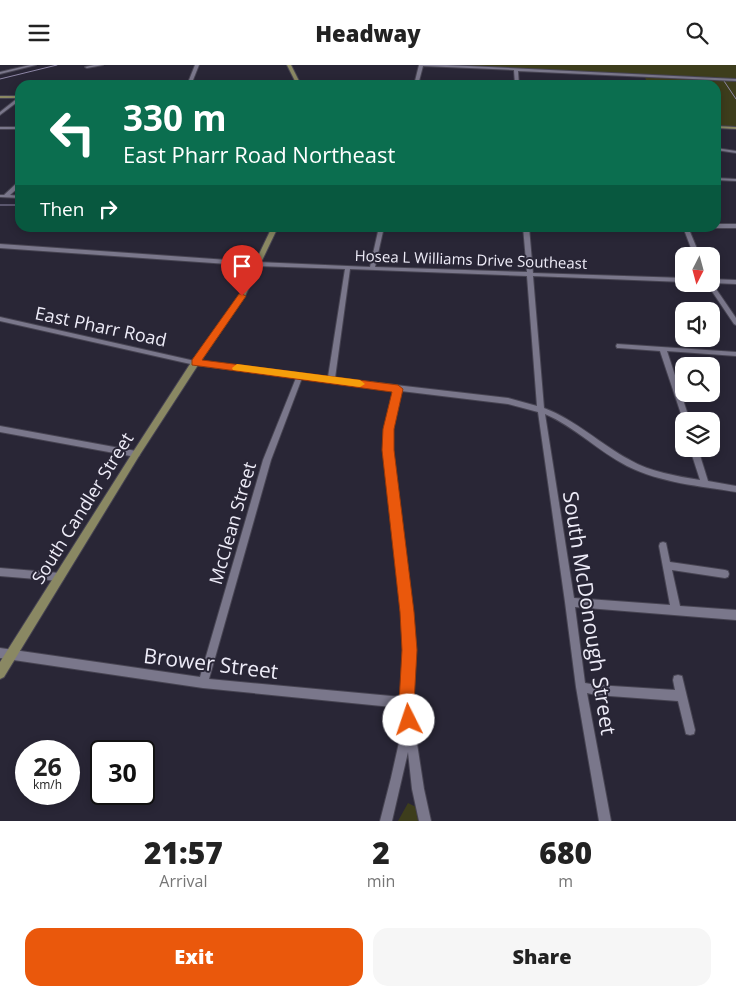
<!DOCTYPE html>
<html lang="en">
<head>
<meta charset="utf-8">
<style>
  :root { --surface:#fff; --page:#f6f6f6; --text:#222; --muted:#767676; --accent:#ea580c }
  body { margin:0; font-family:"Open Sans",sans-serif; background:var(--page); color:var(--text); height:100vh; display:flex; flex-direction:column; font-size:19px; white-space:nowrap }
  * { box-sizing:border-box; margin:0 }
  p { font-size:16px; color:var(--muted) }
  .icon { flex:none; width:28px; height:28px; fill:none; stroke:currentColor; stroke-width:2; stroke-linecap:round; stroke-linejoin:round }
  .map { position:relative; height:756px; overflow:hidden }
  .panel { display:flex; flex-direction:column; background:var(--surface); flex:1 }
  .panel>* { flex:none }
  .guide { position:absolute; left:15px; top:15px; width:706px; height:152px; border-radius:15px; box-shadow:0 2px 8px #0003; background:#0b6e4f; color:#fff; overflow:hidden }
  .needle { width:32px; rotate:186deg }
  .fabs { position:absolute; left:675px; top:182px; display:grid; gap:10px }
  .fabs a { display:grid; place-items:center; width:45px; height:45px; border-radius:10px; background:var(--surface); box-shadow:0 2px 8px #0003; font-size:25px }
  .speed { position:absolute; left:15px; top:675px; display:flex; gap:10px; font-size:25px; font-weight:700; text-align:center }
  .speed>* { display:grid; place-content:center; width:65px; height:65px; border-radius:50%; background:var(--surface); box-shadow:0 2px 8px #0003; line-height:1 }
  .speed small { font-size:12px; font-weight:400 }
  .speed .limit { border:2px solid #111; border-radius:8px; background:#fff; color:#111 }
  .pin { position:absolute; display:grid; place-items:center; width:42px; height:42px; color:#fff; margin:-51px -21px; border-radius:50% 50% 50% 0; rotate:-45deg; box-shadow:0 0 5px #0007 }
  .pin .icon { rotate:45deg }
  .me { position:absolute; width:55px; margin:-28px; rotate:356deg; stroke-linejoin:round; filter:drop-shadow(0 0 4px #0008) }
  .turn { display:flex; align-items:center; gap:18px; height:105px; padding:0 25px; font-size:22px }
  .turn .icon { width:65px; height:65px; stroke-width:2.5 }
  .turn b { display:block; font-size:35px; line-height:42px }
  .then { display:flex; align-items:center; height:48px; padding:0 25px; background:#0003; gap:10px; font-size:19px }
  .eta { display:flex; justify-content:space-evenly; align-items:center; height:85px; text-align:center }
  .eta b { font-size:30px; font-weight:800; line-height:35px }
  .button { display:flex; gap:10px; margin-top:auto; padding:10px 25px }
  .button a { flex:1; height:58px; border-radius:15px; background:var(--accent); color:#fff; font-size:20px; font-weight:800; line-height:58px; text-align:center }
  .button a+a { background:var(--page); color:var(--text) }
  header { display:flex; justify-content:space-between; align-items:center; height:65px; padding:0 25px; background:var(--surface); font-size:22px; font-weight:800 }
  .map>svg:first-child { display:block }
  .green { fill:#3d3d1c }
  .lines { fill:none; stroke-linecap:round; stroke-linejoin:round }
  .stream { stroke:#8d86a5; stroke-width:1 }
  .minor-casing { stroke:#474452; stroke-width:2 }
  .major-casing { stroke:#474452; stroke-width:2 }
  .minor { fill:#7a778b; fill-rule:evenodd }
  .major { fill:#8a8863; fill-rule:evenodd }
  .route { fill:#ea580c; stroke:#983908 }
  .slow { fill:#f59e0b }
  .labels { text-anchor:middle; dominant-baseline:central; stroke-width:4; stroke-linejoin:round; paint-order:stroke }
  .far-street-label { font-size:15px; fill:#eeecf8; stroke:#292636 }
  .street-label { font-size:18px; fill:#eeecf8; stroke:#292636 }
  .near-street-label { font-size:21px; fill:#eeecf8; stroke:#292636 }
</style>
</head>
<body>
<header><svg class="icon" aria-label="menu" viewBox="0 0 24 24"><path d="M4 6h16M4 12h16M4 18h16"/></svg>Headway<svg class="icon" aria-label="search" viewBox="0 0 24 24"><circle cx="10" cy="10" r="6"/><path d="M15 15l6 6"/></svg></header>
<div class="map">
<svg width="736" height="756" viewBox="0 0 736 756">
  <rect width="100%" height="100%" fill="#292636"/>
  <path class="green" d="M466 0H736V64L716 63V20H648L644 10 465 2Z
    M408 738 416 742 418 756H398Z"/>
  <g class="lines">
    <path class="stream" d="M0 14 57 0
      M724 16 736 34
      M0 140H20"/>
    <g class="minor-casing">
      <path id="minor" d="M30 0H36L0 9V7Z
        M94 0H103L87 3 85 2Z
        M195 0H199L191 20H187Z
        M419 0H446L736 14V16L518 6 519 20H515L514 5 423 1 418 20H414Z
        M19 32H20V35L0 50V47Z
        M0 62H20V64H0Z
        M716 83 736 86V88L716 85Z
        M716 113 736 114V116L716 115Z
        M18 117H20V121L10 130 20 131V133L0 132V130H4Z
        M716 159H736V163H716Z
        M379 162H384L375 202 527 207 523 162H529L533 208 684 213V217L533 211 544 343C576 355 600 379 630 395 651 407 676 411 700 415L690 384H698L708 416 736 421V427C700 421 661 418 627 401 598 386 575 362 545 349L574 533 670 540 659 481 660 478 663 477 666 478 670 497 725 505 728 506 729 509 728 512 725 513 672 505 680 541 736 545V555L575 542 585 618 596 620 675 625 673 615 674 611 678 610 682 611 695 665 694 669 690 670 686 669 678 636 596 630 587 628 611 756H599L576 622 565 537 538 347 508 339 401 326 393 364 392 385 415 585 411 655 414 659 424 724 431 756H419L412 724 408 687 392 756H380L391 713 400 673 402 643 203 623 0 593V583L200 612 263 395 296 313 195 300 0 256V252L195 296 328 312 345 204 257 201 0 183V179L257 197 370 202ZM350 204 527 211 537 341 508 333 335 313ZM302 313 394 325 385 364 384 385 405 585 402 632 209 614 271 395Z
        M466 162H472V163L469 165Z
        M683 162H688L700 191H694Z
        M711 214 736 215V219L712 218 736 253V260L734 259 707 219H711Z
        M617 279 736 287V291L667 286 690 356H684V358L660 286 619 283H617L616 281Z
        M0 361 136 386 139 387 140 389 139 391 136 392 0 367Z
        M0 503 60 508 63 509 64 512 63 515 60 516 0 511Z"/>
    </g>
    <g class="major-casing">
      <path id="major" d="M287 0H291L301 20H297Z
        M0 31H20V33H0Z
        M716 61 736 62V64L716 63Z
        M272 162H278L245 231 198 300 139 391 4 612 0 614V597L133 387 192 296 239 231Z"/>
    </g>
    <use href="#minor" class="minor"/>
    <use href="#major" class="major"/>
  </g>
  <path class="route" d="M239 229H242L246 231 202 295 398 320 403 324 394 364V385L414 547 417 585 414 638 417 655 414 661 409 663 403 661 399 638 402 585 400 547 382 385 383 364 392 327 192 300V295Z"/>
  <path class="slow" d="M237 299 360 315 365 319 360 322 233 305 232 303Z"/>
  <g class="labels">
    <g class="far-street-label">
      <text transform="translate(471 194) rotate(2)">Hosea L Williams Drive Southeast</text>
    </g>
    <g class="street-label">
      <text transform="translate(101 261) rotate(12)">East Pharr Road</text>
      <text transform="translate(82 443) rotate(-58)">South Candler Street</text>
      <text transform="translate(232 458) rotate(-74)">McClean Street</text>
    </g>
    <g class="near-street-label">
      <text transform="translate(590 548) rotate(81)">South McDonough Street</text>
      <text transform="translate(211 598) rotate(7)">Brower Street</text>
    </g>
  </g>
</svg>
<div class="fabs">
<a><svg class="needle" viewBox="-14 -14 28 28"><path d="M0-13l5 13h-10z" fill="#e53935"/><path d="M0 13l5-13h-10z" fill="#767676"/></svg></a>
<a><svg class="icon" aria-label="sound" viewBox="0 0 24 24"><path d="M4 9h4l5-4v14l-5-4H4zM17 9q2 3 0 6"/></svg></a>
<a><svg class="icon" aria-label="search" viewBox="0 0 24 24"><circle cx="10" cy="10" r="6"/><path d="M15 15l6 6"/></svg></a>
<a><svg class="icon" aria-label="layers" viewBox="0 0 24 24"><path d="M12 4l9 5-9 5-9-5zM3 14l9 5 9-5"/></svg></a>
</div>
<div class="speed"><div>26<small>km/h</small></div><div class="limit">30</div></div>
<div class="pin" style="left:242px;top:231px;background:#d93025"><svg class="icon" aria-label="arrive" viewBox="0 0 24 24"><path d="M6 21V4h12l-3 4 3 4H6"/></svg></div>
<svg class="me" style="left:409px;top:655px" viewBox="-20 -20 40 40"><circle r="19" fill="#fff"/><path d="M0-13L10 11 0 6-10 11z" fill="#ea580c"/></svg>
<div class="guide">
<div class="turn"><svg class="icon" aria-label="left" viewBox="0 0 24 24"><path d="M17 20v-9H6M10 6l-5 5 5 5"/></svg><div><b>330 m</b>East Pharr Road Northeast</div></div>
<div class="then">Then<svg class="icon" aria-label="right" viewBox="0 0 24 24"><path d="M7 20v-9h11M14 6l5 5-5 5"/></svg></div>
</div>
</div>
<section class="panel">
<div class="eta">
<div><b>21:57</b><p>Arrival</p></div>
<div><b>2</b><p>min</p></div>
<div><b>680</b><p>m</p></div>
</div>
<div class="button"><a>Exit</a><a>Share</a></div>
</section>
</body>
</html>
